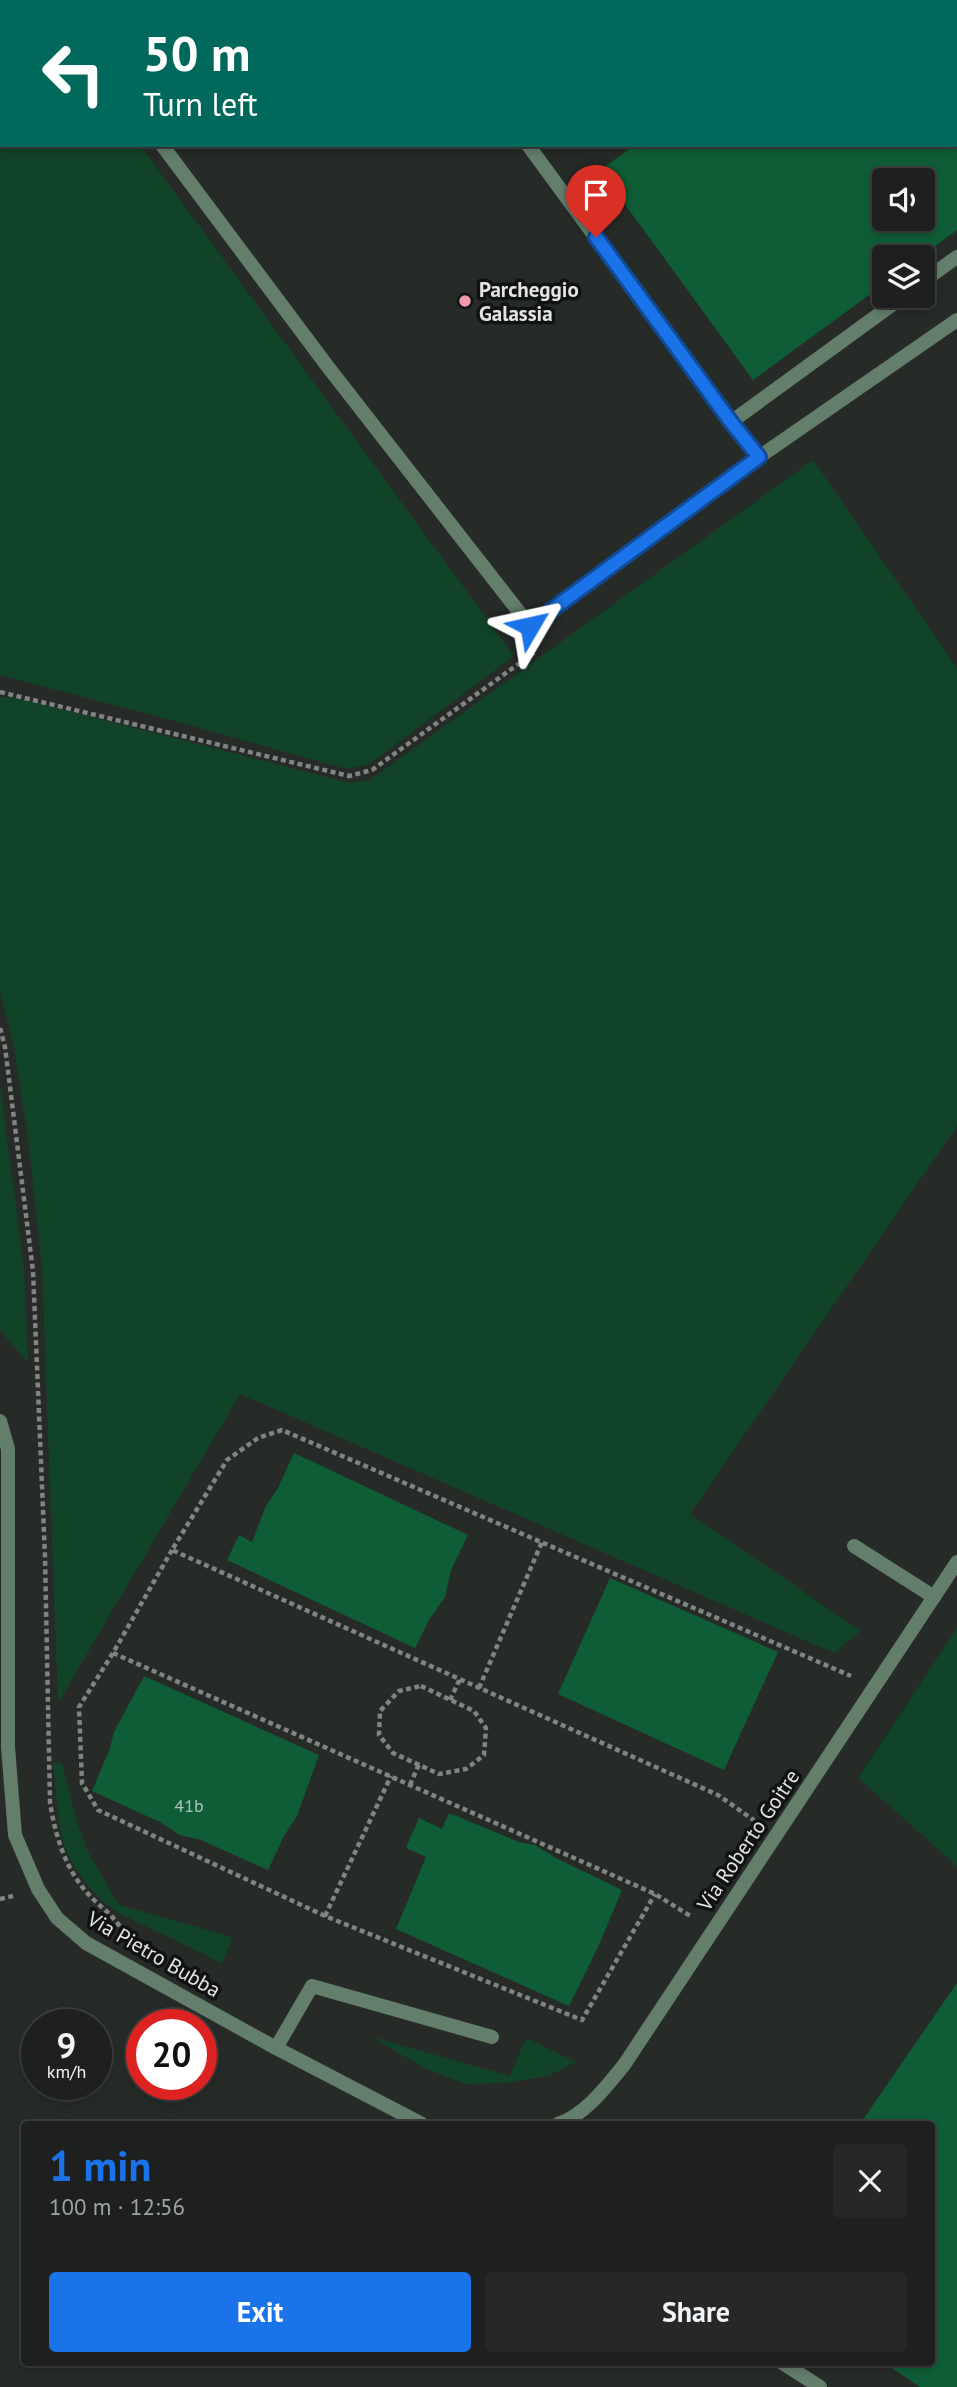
<!DOCTYPE html>
<html lang="en">
<head>
<meta charset="utf-8">
<style>
  :root { --surface:#1d201e; --page:#252827; --text:#f1f3f6; --muted:#a0a3a4; --line:#3b3e3c; --accent:#1a73e8 }
  body { margin:0; font-family:"PT Sans",sans-serif; background:var(--page); color:var(--text); height:100vh; display:flex; flex-direction:column; font-size:26px; white-space:nowrap }
  * { box-sizing:border-box; margin:0 }
  p { font-size:23px; color:var(--muted) }
  .icon { flex:none; width:38px; height:38px; fill:none; stroke:currentColor; stroke-width:2; stroke-linecap:round; stroke-linejoin:round }
  .map { position:relative; flex:1; overflow:hidden }
  .side { position:absolute; left:21px; top:2121px; width:914px; height:245px; display:flex; flex-direction:column; background:var(--surface); border-radius:7px; box-shadow:0 4px 10px #0003,0 0 0 2px var(--line) }
  .side>* { flex:none }
  .guide { position:absolute; left:0px; top:0px; width:957px; height:147px; box-shadow:0 4px 10px #0003,0 0 0 2px var(--line); background:#00695c; color:#fff; overflow:hidden }
  .tools { position:absolute; left:872px; top:168px; display:grid; gap:14px }
  .tools a { display:grid; place-items:center; width:63px; height:63px; border-radius:7px; background:var(--surface); box-shadow:0 4px 10px #0003,0 0 0 2px var(--line); font-size:35px }
  .speed { position:absolute; left:21px; top:2009px; display:flex; gap:14px; font-size:35px; font-weight:700; text-align:center }
  .speed>* { display:grid; place-content:center; width:91px; height:91px; border-radius:50%; background:var(--surface); box-shadow:0 4px 10px #0003,0 0 0 2px var(--line); line-height:1 }
  .speed small { font-size:18px; font-weight:400 }
  .speed .limit { border:10px solid #d22; background:#fff; color:#111 }
  .pin { position:absolute; display:grid; place-items:center; width:60px; height:60px; color:#fff; margin:-72px -30px; border-radius:50% 50% 50% 0; rotate:-45deg; box-shadow:0 0 7px #0007 }
  .pin .icon { rotate:45deg }
  .me { position:absolute; width:77px; margin:-38px; rotate:54deg; stroke-linejoin:round; filter:drop-shadow(0 0 5px #0008) }
  .turn { display:flex; align-items:center; gap:24px; height:147px; padding:0 28px; font-size:32px }
  .turn .icon { width:91px; height:91px; stroke-width:2.5 }
  .turn b { display:block; font-size:49px; line-height:60px }
  .round { display:grid; place-items:center; flex:none; width:74px; height:74px; border-radius:7px; background:var(--page) }
  .headline { display:flex; align-items:center; justify-content:space-between; height:119px; padding:0 28px }
  h1 { font-size:42px; font-weight:700; line-height:52px; color:var(--accent) }
  .action { display:flex; gap:14px; margin-top:auto; padding:14px 28px }
  .action a { flex:1; height:80px; border-radius:7px; background:var(--accent); color:#fff; font-size:28px; font-weight:700; line-height:80px; text-align:center }
  .action a+a { background:var(--page); color:var(--text) }
  .map>svg:first-child { display:block }
  .green { fill:#114328 }
  .building { fill:#0f5d36; fill-rule:evenodd }
  .lines { fill:none; stroke-linecap:round; stroke-linejoin:round }
  .path { stroke:#818482; stroke-width:4.5; stroke-dasharray:5 3.5; stroke-linecap:butt }
  .service { stroke:#637f6c; stroke-width:14 }
  .minor { stroke:#637f6c; stroke-width:14 }
  .route-casing { stroke:#114b97; stroke-width:18 }
  .route { stroke:#1a73e8; stroke-width:12 }
  .poi-dot { fill:#f29aad; stroke:#111312; stroke-width:2.5 }
  .labels { text-anchor:middle; dominant-baseline:central; stroke-width:7; stroke-linejoin:round; paint-order:stroke }
  .number-label { font-size:18px; fill:#aec3b8 }
  .poi-label { font-size:21px; font-weight:bold; fill:#e3e5e4; stroke:#111312; text-anchor:start }
  .street-label { font-size:21px; fill:#e3e5e4; stroke:#111312 }
</style>
</head>
<body>
<div class="map">
<svg width="957" height="2387" viewBox="0 0 957 2387">
  <rect width="100%" height="100%" fill="#272b28"/>
  <path class="green" d="M0 0H33L35 2H2V145H140L514 656 369 764 346 769 182 723 0 675Z
    M813 460 957 668V1126L690 1514 861 1631 834 1653 240 1394 58 1703 42 1268 28 1138 14 1048 0 991V697L18 698 350 783 370 780Z
    M0 1084 24 1268 28 1363 0 1330Z
    M957 1628V1866L858 1778Z
    M53 1763H62L77 1822 87 1850 119 1905 233 1937 222 1963 117 1912C95 1897 72 1870 64 1844 57 1824 56 1786 53 1763Z
    M372 2037 510 2076 526 2038 576 2062 548 2076 503 2083 466 2084 426 2069Z"/>
  <path class="building" d="M635 145H957V230L920 257H884V284L753 380 600 170ZM884 180H922V219H884Z
    M294 1453 468 1535 451 1570 445 1597 429 1620 415 1648 227 1560 239 1535 252 1542 266 1506 278 1488Z
    M610 1578 778 1652 724 1770 558 1694Z
    M144 1676 319 1755 297 1816 284 1836 268 1870 201 1840 180 1835 160 1822 92 1791 110 1748 114 1732Z
    M449 1813 519 1842 535 1845 554 1857 622 1890 598 1947 569 2006 396 1929 426 1857 406 1848 419 1818 442 1829Z
    M957 1983V2387H920L883 2362H931V2124H860Z"/>
  <g class="lines">
    <path class="path" d="M0 692 349 776 372 770 535 652
      M0 1028 5 1047 33 1271 45 1557 50 1803C56 1838 66 1872 92 1898 103 1909 114 1916 122 1930
      M172 1550 113 1653 79 1707 82 1783 98 1810 325 1916 582 2020 655 1894
      M113 1653 655 1894 692 1917
      M421 1686 474 1711 486 1728 484 1755 466 1769 439 1774 393 1753 379 1735 380 1711 399 1691Z
      M479 1688 542 1542
      M450 1700 460 1679
      M410 1785 419 1764
      M755 1821 718 1795 172 1550 227 1460 258 1438 282 1430 851 1676
      M0 1899 13 1896
      M325 1916 391 1776"/>
    <path class="service" d="M55 0 56 2
      M421 0 422 2
      M162 145 328 367 530 626 759 457 957 320
      M528 145 731 422 759 457
      M922 282 957 257
      M731 422 904 296
      M854 1546 934 1597
      M276 2048 312 1986 492 2037"/>
    <path class="minor" d="M0 1421 8 1449V1747L15 1835 38 1889 57 1918 86 1943 276 2048 422 2124
      M558 2124C585 2115 606 2087 624 2065L957 1562
      M781 2362 820 2387"/>
  </g>
  <g class="lines">
    <g class="route-casing">
      <path id="route" d="M530 626 759 457 731 422 596 237"/>
    </g>
    <use href="#route" class="route"/>
  </g>
  <circle class="poi-dot" cx="465" cy="301" r="7"/>
  <g class="labels">
    <g class="number-label">
      <text x="189" y="1805">41b</text>
    </g>
    <g class="poi-label">
      <text x="479" y="289">Parcheggio<tspan x="479" dy="24">Galassia</tspan></text>
    </g>
    <g class="street-label">
      <text transform="translate(748 1840) rotate(-56)">Via Roberto Goitre</text>
      <text transform="translate(154 1954) rotate(30)">Via Pietro Bubba</text>
    </g>
  </g>
</svg>
<div class="tools">
<a><svg class="icon" aria-label="sound" viewBox="0 0 24 24"><path d="M4 9h4l5-4v14l-5-4H4zM17 9q2 3 0 6"/></svg></a>
<a><svg class="icon" aria-label="layers" viewBox="0 0 24 24"><path d="M12 4l9 5-9 5-9-5zM3 14l9 5 9-5"/></svg></a>
</div>
<div class="speed"><div>9<small>km/h</small></div><div class="limit">20</div></div>
<div class="pin" style="left:596px;top:237px;background:#d93025"><svg class="icon" aria-label="arrive" viewBox="0 0 24 24"><path d="M6 21V4h12l-3 4 3 4H6"/></svg></div>
<svg class="me" style="left:530px;top:626px" viewBox="-20 -20 40 40"><path d="M0-17L14 15 0 8-14 15z" fill="#1a73e8" stroke="#fff" stroke-width="4"/></svg>
<div class="guide">
<div class="turn"><svg class="icon" aria-label="left" viewBox="0 0 24 24"><path d="M17 20v-9H6M10 6l-5 5 5 5"/></svg><div><b>50 m</b>Turn left</div></div>
</div>
<section class="side">
<div class="headline"><div><h1>1 min</h1><p>100 m · 12:56</p></div><a class="round"><svg class="icon" aria-label="close" viewBox="0 0 24 24"><path d="M6 6l12 12M18 6L6 18"/></svg></a></div>
<div class="action"><a>Exit</a><a>Share</a></div>
</section>
</div>
</body>
</html>
